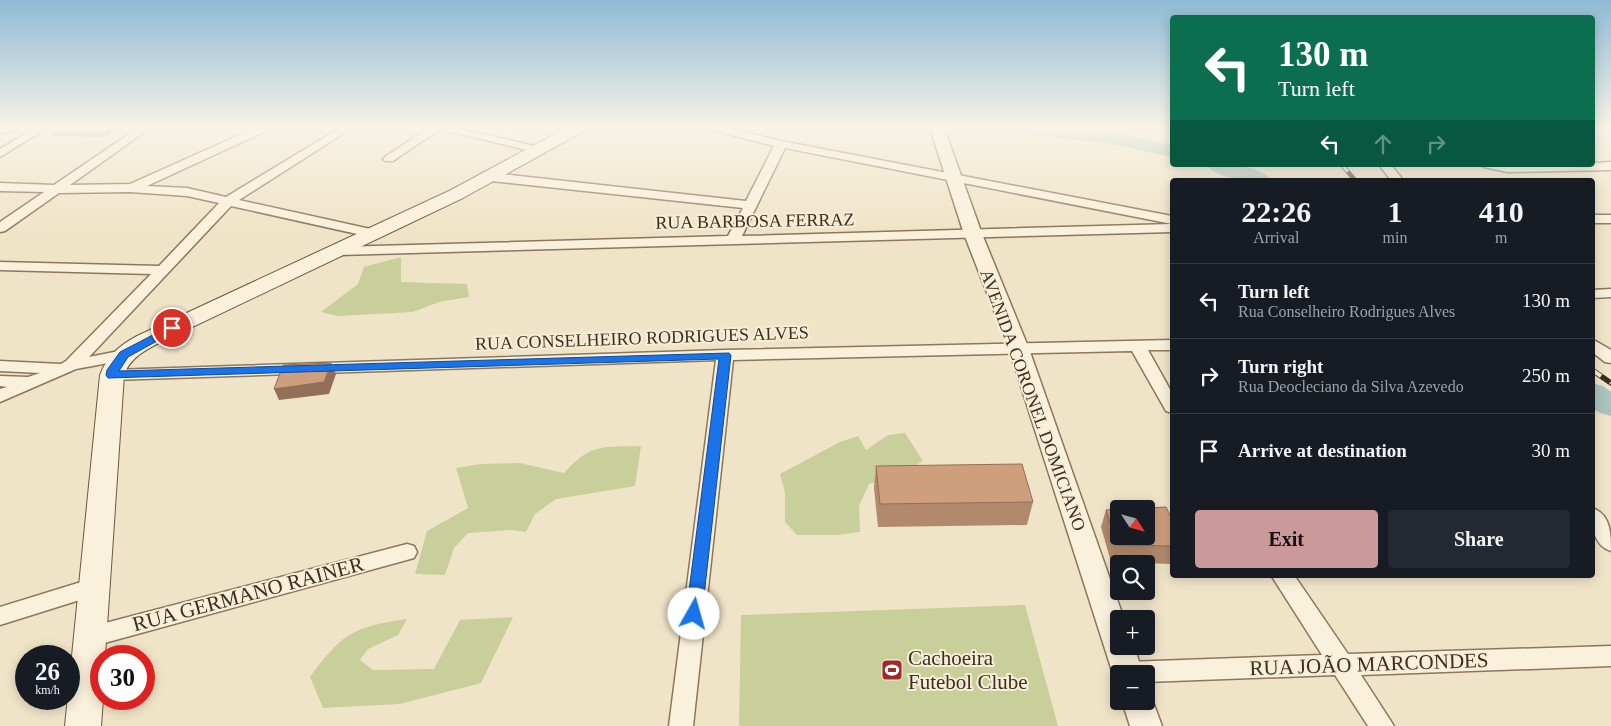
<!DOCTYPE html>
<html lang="en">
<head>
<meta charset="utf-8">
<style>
  :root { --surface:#171b24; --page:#242831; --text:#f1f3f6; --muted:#9ea1a6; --line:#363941; --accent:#cc999b }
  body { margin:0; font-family:"Times New Roman",serif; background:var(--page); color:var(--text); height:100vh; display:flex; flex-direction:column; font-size:19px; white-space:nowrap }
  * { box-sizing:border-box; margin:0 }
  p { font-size:16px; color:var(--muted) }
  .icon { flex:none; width:28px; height:28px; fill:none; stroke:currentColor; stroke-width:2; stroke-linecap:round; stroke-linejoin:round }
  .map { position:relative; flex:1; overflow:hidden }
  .drawer { position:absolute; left:1170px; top:178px; width:425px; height:400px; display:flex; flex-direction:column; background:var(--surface); border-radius:5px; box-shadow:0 2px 12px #0003 }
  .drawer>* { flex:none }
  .banner { position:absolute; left:1170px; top:15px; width:425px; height:152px; border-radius:5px; box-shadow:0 2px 12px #0003; background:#0b6e4f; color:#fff; overflow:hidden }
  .needle { width:32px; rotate:126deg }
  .fabs { position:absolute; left:1110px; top:500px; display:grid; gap:10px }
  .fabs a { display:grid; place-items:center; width:45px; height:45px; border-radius:5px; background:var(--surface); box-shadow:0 2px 12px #0003; font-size:25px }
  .speed { position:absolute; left:15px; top:645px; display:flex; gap:10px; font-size:25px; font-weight:700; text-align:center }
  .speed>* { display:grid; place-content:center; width:65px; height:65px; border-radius:50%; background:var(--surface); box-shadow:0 2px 12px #0003; line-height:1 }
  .speed small { font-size:12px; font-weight:400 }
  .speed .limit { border:8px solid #d22; background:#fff; color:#111 }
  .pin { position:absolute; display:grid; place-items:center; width:42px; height:42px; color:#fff; margin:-21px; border:2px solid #fff; border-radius:50%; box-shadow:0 1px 5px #0007 }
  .me { position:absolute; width:55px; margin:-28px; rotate:7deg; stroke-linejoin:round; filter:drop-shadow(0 0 4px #0008) }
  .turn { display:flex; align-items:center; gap:18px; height:105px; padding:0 25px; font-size:22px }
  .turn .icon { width:65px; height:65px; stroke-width:2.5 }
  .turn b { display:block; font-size:35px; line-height:42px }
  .lanes { display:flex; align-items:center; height:48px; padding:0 25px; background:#0003; justify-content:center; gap:25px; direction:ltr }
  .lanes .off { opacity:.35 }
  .eta { display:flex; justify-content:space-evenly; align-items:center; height:85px; text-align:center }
  .eta b { font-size:30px; font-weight:800; line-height:35px }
  .cta { display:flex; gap:10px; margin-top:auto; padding:10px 25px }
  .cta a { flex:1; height:58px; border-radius:5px; background:var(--accent); color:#111; font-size:20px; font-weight:800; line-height:58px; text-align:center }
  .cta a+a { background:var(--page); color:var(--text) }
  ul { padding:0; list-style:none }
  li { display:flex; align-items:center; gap:15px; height:75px; padding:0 25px; border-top:1px solid var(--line) }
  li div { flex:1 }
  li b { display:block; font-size:19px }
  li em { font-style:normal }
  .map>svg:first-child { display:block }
  .green { fill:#c9cf9b }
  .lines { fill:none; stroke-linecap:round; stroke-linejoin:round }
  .river { fill:#a9c4bc; fill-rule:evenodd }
  .minor-casing { stroke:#8d765c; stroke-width:3 }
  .tertiary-casing { stroke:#8d765c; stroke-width:3 }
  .secondary-casing { stroke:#6f573f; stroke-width:2 }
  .minor { fill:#faf1dc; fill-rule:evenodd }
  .tertiary { fill:#faf1dc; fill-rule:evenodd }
  .secondary { fill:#faf1dc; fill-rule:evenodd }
  .rail-far1-casing { stroke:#3d2e20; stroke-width:4.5 }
  .rail-casing { stroke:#3d2e20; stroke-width:5.5 }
  .rail-far1 { stroke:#f7eed8; stroke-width:3; stroke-dasharray:9; stroke-linecap:butt }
  .rail { stroke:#f7eed8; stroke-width:4; stroke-dasharray:11; stroke-linecap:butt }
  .wall { fill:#b2896c }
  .shaded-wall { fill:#916f58 }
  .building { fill:#cf9f7d; stroke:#916f58 }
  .route { fill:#1a73e8; stroke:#114b97 }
  .labels { text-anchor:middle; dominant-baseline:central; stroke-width:4; stroke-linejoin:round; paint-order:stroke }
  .street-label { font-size:18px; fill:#3d2e20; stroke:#f7eed8 }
  .near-street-label { font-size:21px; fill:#3d2e20; stroke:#f7eed8 }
  .near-poi-label { font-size:21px; fill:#3d2e20; stroke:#f7eed8; text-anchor:start }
</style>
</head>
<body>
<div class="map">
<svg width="1611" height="726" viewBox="0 0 1611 726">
  <rect width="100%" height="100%" fill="#f0e4c8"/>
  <path class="green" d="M401 257V282L467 284 469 297 439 302 413 312 338 316 321 312 358 284 364 267Z
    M905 433 923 461 894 478 869 484 859 506 860 532 837 535H797L785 522V493L780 474 840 442 858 436 866 450 888 435Z
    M641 446 635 486 556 499 535 514 526 532 510 530 468 533 454 548 445 575 415 574 427 531 468 508 456 468 480 464 520 463 564 473C591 443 603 447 641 446Z
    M1025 605 1058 726H739L741 615Z
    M513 617 481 683 400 704 323 708 310 677C343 633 352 627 407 619L398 635 368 649 360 660 373 670 434 669 460 620Z"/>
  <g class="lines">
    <path class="river" d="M1014 128C1070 125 1118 133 1172 145V157L1107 143 1024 134 1017 132Z
      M1207 165C1224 165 1260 164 1271 180 1253 180 1218 181 1207 165Z
      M1592 383 1603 386 1611 392V416L1600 413 1592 408Z"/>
    <g class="minor-casing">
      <path id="minor" d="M0 128H15L14 130 0 133Z
        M35 128H47L0 157V149Z
        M138 128H150L70 185 130 184 255 128H269L268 130 147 186 187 188 226 197 340 128H352L239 200 375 230 382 234 375 238 231 206 89 357 124 350 130 351 132 355 130 359 76 369 0 402V389L7 387 0 386V376L28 377 40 373 0 371V361L61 364 66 361 151 274 0 270V262L159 266 219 203 187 196 130 192 59 193 5 231 0 232V222L44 192 0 191V183L54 185Z
        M428 128H457L543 148 545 150 539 153 440 129 393 161H385L383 159 385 157Z
        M711 128H728L781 141 1172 216V224L785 148 742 236 1172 224V232L339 255 332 251 339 247 728 236 743 208 491 181 485 177 491 173 746 201 774 146 712 130Z
        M1611 162V170L1507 172 1484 167 1482 165H1592V163Z
        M1379 165H1391L1403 180H1391Z
        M1592 215H1611V223H1592Z
        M1611 289V297L1592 298V290Z
        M1592 339 1611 350V363L1605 362 1592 352Z
        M1172 340V350H1148L1172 393V413L1166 411 1132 351 733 360 693 726H669L716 360 112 380 106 379 104 375 106 371 112 370 725 350Z
        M1592 508C1611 514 1611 535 1611 551 1592 545 1592 524 1592 508Z
        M407 544 414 546 417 552 414 558 90 647 82 644 79 637 82 630 90 627Z
        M1271 575H1294L1348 654 1611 646V666L1361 675 1394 726H1368L1335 675 1146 682V674H1119V679L1115 672 1119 665 1127 662 1322 655Z
        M94 578 102 581 105 587 102 593 0 625V607Z"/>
    </g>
    <g class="tertiary-casing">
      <path id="tertiary" d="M930 128H944L982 234 1029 349 1124 619H1119V646H1134L1143 674H1119V684L1113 674 1009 349 964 234Z
        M1146 690 1149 691 1162 726H1130L1122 701H1146Z"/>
    </g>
    <g class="secondary-casing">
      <path id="secondary" d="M566 128H586L584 131 463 198 161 342C145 350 130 358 124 375L105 656H101L103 699 101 726H65L100 375C107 356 120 345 137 336L451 190Z"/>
    </g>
    <use href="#minor" class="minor"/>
    <use href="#tertiary" class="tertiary"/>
    <use href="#secondary" class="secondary"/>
    <g class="rail-far1-casing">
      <path id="rail-far1" d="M1342 165 1355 180"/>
    </g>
    <g class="rail-casing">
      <path id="rail" d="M1592 370 1611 383"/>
    </g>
    <use href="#rail-far1" class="rail-far1"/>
    <use href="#rail" class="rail"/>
  </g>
  <path class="wall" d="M59 128H119L107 137 55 136 52 132Z
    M876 466 1033 502 1027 525 878 527 874 488Z
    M1106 510 1172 519V564L1111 562 1101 527Z"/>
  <path class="shaded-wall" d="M110 128H119L107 137 104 132Z
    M331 363 336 374 329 394 279 400 274 389Z"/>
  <path class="building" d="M59 128H110L104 132H52Z
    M331 363 324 382 274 389 283 365Z
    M1022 464 1033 502 880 504 876 466Z
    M1166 507 1172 519V546L1117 545 1106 510 1119 509V536H1146V509H1131Z"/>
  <linearGradient id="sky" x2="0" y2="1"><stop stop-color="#8fbad6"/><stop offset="0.56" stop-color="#f8f3e6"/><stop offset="1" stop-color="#f8f3e6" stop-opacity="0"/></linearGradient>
  <rect width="1611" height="229" fill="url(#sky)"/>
  <path class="route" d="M172 325 175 326 177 328 175 331 128 357 119 371 729 353 731 355 702 614 699 619 694 621 688 619 686 614 719 359 108 378 106 375 107 370 120 352Z"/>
  <defs>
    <g id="stadium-square" transform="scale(1.125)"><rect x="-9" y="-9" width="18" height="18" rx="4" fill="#9e2a2b" stroke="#f7eed8"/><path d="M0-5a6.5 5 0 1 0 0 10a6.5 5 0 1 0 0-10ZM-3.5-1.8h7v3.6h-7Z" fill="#fff"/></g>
  </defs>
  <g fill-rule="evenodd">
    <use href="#stadium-square" x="892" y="670"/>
  </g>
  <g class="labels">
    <g class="street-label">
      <text transform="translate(755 221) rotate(-1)">RUA BARBOSA FERRAZ</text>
      <text transform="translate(642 338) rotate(-2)">RUA CONSELHEIRO RODRIGUES ALVES</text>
      <text transform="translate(1033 400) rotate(70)">AVENIDA CORONEL DOMICIANO</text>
    </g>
    <g class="near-street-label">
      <text transform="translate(248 594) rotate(-15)">RUA GERMANO RAINER</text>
      <text transform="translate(1369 664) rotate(-2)">RUA JOÃO MARCONDES</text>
    </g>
    <g class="near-poi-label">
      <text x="908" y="658">Cachoeira<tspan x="908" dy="24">Futebol Clube</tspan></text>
    </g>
  </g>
</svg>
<div class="fabs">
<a><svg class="needle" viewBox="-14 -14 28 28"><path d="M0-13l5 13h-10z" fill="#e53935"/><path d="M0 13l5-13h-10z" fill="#9ea1a6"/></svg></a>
<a><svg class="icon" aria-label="search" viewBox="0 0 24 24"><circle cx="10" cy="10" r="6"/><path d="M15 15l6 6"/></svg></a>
<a>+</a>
<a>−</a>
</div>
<div class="speed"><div>26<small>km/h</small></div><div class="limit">30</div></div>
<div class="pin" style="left:172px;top:328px;background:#d93025"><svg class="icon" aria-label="arrive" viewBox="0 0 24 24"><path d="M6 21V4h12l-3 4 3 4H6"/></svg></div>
<svg class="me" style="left:694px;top:614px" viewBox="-20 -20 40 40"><circle r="19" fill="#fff"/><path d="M0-13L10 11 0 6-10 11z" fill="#1a73e8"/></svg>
<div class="banner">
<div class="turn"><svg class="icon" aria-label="left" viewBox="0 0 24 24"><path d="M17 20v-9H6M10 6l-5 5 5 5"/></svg><div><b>130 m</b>Turn left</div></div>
<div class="lanes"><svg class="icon" aria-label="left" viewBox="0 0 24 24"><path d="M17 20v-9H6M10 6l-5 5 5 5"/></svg><svg class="icon off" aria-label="ahead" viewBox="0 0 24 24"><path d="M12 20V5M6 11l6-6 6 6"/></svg><svg class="icon off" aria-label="right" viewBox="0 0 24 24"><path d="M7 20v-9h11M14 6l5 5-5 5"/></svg></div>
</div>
<section class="drawer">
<div class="eta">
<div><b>22:26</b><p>Arrival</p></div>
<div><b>1</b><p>min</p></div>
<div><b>410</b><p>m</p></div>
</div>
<ul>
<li><svg class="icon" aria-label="left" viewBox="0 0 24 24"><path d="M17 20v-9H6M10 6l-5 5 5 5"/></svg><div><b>Turn left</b><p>Rua Conselheiro Rodrigues Alves</p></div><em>130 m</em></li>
<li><svg class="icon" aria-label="right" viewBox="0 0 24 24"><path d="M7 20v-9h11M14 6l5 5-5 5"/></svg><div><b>Turn right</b><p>Rua Deocleciano da Silva Azevedo</p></div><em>250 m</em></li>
<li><svg class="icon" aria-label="arrive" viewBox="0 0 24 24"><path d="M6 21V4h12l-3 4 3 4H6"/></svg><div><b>Arrive at destination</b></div><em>30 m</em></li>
</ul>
<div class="cta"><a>Exit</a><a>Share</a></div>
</section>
</div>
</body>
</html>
